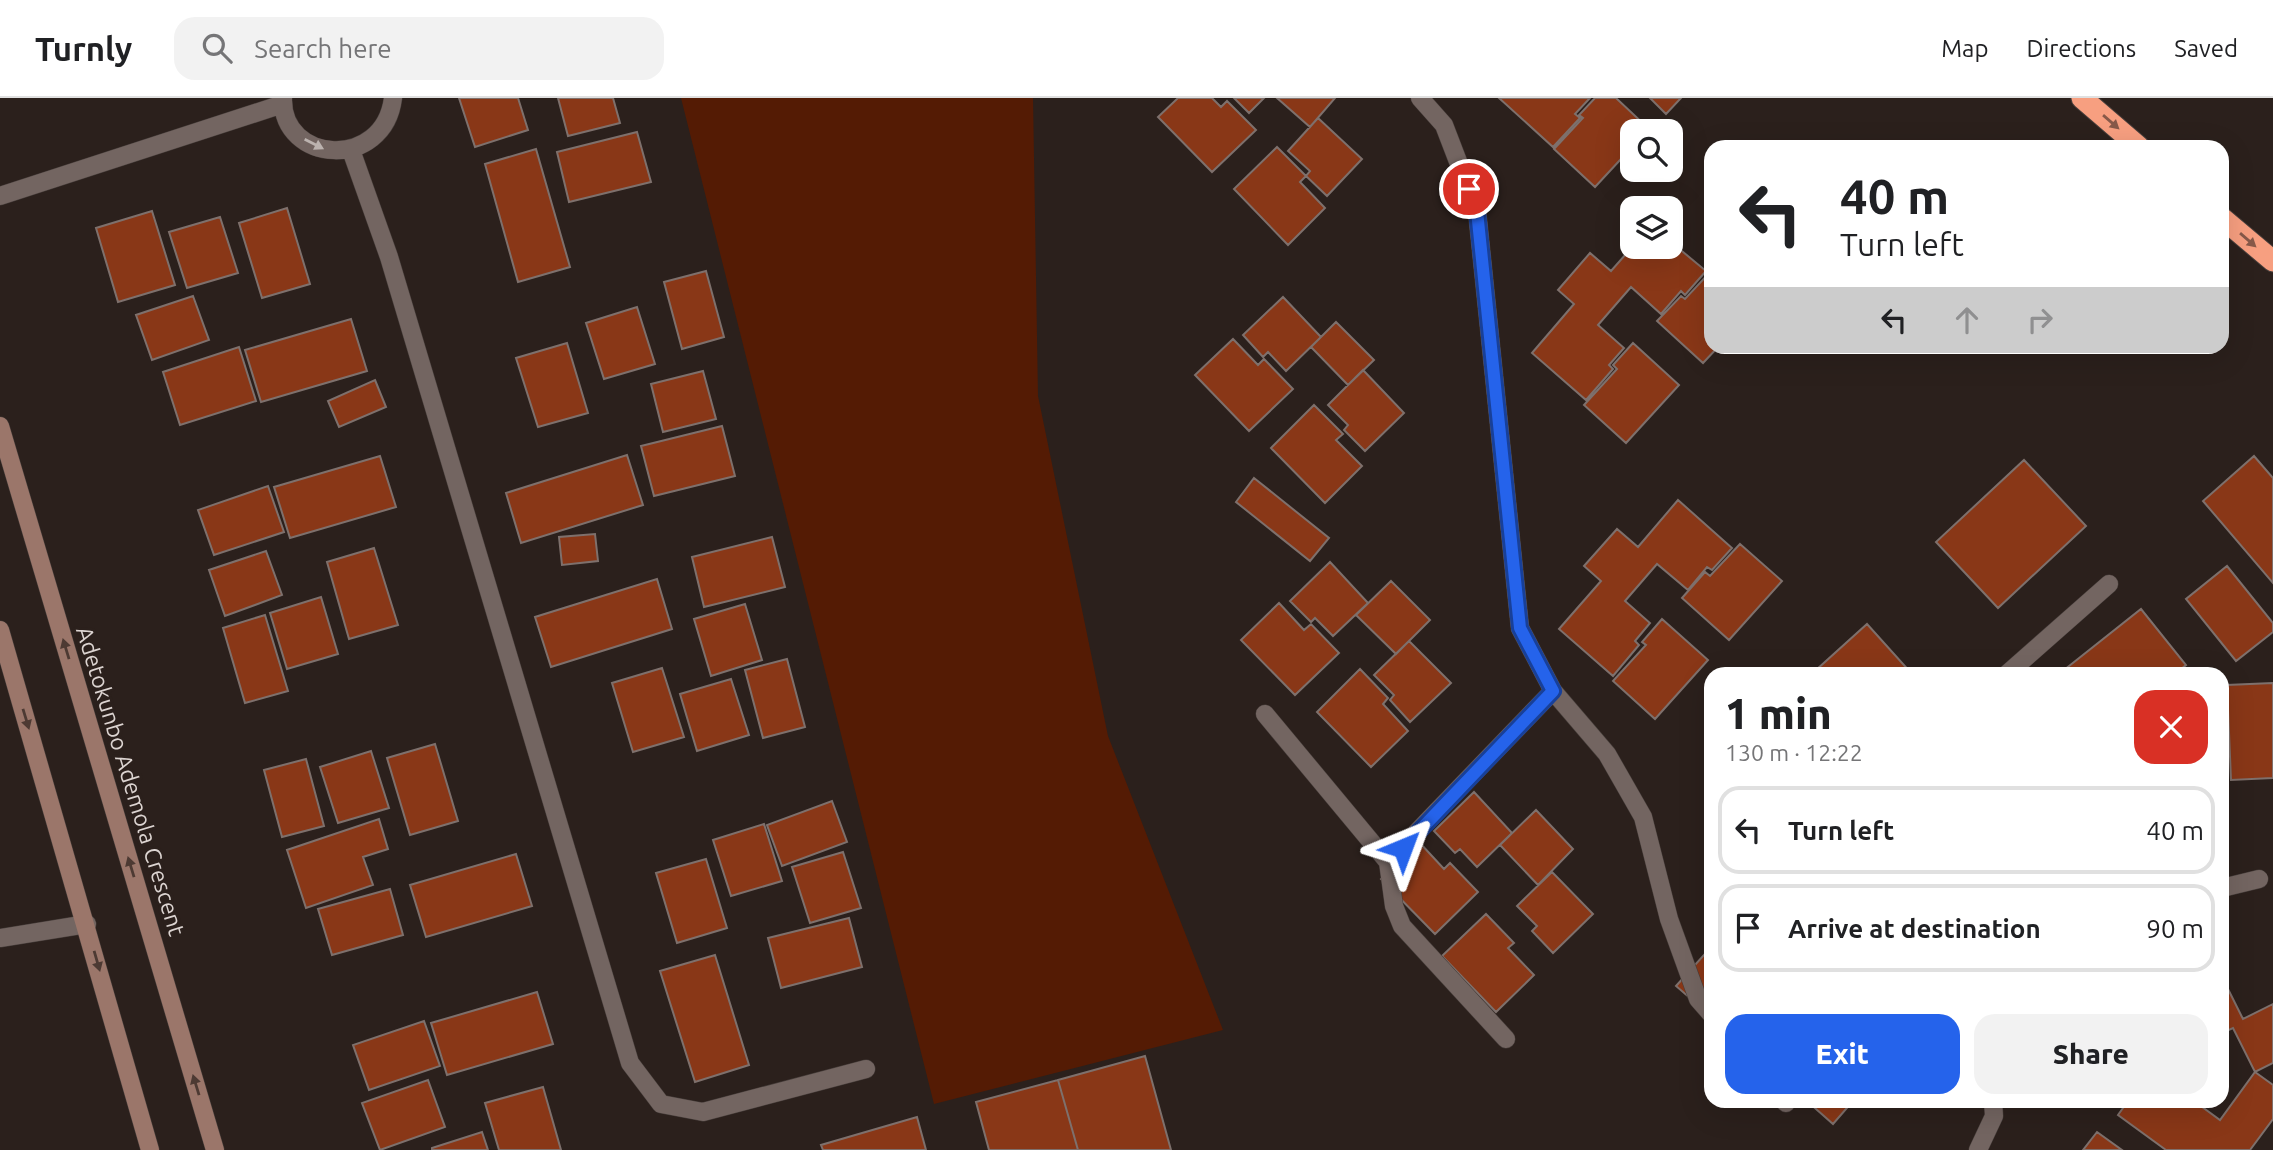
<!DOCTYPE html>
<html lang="en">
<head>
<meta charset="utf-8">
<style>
  :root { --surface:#fff; --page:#f2f2f2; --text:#202124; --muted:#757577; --line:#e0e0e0; --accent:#2563eb }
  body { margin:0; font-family:Ubuntu,sans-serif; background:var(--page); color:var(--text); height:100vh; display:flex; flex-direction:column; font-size:26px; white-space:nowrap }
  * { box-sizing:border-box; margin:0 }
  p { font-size:23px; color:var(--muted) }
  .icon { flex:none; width:38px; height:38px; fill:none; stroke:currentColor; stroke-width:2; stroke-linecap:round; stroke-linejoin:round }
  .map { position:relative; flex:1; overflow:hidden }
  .drawer { position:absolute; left:1704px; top:569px; width:525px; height:441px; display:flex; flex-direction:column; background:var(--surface); border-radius:21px; box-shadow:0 7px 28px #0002 }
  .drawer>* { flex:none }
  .top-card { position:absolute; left:1704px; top:42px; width:525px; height:214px; border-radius:21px; box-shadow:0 7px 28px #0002; background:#fff; color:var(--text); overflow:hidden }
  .buttons { position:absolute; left:1620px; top:21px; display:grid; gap:14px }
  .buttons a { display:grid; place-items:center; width:63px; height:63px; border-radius:14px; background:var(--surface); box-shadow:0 7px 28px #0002; font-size:35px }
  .pin { position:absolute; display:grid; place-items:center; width:60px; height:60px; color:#fff; margin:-30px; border:4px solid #fff; border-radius:50%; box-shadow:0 2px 7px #0007 }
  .me { position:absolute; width:77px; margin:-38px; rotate:44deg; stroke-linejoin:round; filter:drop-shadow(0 0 5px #0008) }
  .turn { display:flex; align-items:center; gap:24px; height:147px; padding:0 21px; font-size:32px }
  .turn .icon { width:91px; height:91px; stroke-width:2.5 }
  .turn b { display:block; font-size:49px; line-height:60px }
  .lanes { display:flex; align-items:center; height:66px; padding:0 21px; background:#0003; justify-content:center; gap:35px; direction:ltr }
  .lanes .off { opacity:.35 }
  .round { display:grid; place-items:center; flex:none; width:74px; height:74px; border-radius:21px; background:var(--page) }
  .head { display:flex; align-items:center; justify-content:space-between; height:119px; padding:0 21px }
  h1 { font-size:42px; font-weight:800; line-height:52px }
  .cta { display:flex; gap:14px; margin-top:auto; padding:14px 21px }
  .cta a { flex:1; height:80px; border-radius:21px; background:var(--accent); color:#fff; font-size:28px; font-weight:800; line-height:80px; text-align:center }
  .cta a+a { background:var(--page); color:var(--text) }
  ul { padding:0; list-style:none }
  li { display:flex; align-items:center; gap:21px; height:88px; margin:0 14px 10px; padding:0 7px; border:4px solid var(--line); border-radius:21px }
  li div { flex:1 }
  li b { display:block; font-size:26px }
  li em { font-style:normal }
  header { display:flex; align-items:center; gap:42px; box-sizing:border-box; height:98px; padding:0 35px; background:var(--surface); border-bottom:2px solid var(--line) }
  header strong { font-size:33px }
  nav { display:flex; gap:38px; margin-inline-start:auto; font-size:24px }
  .search { width:490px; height:63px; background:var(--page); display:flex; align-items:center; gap:18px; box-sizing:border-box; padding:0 24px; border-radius:21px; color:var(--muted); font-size:26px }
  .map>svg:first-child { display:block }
  .green { fill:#541b04 }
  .building { fill:#893717; stroke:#7e706c; stroke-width:2 }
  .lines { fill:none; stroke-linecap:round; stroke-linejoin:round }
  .service-casing { stroke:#473e3b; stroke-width:19 }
  .minor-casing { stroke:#473e3b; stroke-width:19 }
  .secondary-casing { stroke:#473e3b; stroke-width:19 }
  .motorway-casing { stroke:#473e3b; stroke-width:23 }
  .service { stroke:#736561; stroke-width:18 }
  .minor { stroke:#736561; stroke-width:18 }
  .secondary { stroke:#9b766a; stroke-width:18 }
  .motorway { stroke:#f79f80; stroke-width:21 }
  .oneway { fill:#875949 }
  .oneway2 { fill:#bcb3af }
  .oneway3 { fill:#4d3a33 }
  .route-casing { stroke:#184099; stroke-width:18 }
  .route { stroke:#2563eb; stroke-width:12 }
  .labels { text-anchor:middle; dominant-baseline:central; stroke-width:6; stroke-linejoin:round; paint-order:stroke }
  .street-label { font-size:23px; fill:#dcd4d1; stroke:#2b201c }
</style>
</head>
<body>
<header>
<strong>Turnly</strong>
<div class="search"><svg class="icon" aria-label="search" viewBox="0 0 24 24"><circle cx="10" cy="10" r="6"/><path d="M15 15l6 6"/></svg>Search here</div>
<nav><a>Map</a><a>Directions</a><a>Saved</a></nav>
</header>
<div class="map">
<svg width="2273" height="1052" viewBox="0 0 2273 1052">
  <rect width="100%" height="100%" fill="#2b201c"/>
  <path class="green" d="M681 0H1033L1038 298 1108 638 1223 932 934 1006Z"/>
  <path class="building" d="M459 0H518L528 32 475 49Z
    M558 0H613L620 25 568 38Z
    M1178 0H1212L1221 9 1227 3 1256 32 1212 74 1158 19Z
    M1234 0H1264L1249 15Z
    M1277 0H1335L1310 29Z
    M1499 0H1590L1575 16 1580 20 1553 49Z
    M1595 0H1616L1649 31 1633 33V48L1595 89 1554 51 1583 20 1579 17Z
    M1650 0H1681L1666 16Z
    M1318 20 1362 61 1327 98 1306 78 1310 73 1288 53Z
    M637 34 651 84 569 104 557 54Z
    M1277 49 1306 78 1300 84 1325 110 1288 147 1234 91Z
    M536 51 570 169 518 184 485 66Z
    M287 110 310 186 262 200 239 125Z
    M152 113 175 187 118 204 96 130Z
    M220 119 238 175 187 190 169 134Z
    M1671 144 1706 173 1685 197 1681 193 1661 216 1631 189 1598 227 1624 250 1609 267 1613 271 1586 302 1532 255 1574 206 1558 192 1590 155 1611 173 1633 148 1671 149Z
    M1712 172V248H1719L1703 265 1657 223 1681 198 1685 201Z
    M706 173 724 239 682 251 664 184Z
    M193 198 209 242 152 262 136 217Z
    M1283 199 1321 239 1286 273 1268 254 1263 259 1243 237Z
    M637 209 655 266 604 281 586 225Z
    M351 221 367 273 261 304 245 252Z
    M1336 224 1374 262 1348 287 1311 249Z
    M1233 241 1258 267 1264 261 1293 291 1249 333 1195 277Z
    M567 245 588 315 538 329 516 260Z
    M1633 245 1679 287 1626 345 1584 307 1617 271 1613 267Z
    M239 249 256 303 180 327 163 274Z
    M1363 272 1404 315 1365 353 1344 332 1348 327 1328 307Z
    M703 273 716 321 663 334 651 286Z
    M375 282 386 309 339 329 328 303Z
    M1314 307 1343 336 1336 342 1362 368 1325 405 1271 350Z
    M722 328 735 378 654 398 641 348Z
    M627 357 643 407 521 445 506 395Z
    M380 358 396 409 290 440 274 389Z
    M2254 358 2273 380V485L2203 403Z
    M2024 362 2086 428 1998 510 1936 444Z
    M1254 380 1329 440 1310 463 1236 404Z
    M268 388 284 434 214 457 198 412Z
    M1678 402 1732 450 1712 472 1707 469 1688 492 1657 466 1625 503 1650 525 1635 543 1639 547 1613 578 1559 531 1601 483 1584 468 1617 431 1638 449Z
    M595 436 598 463 562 467 559 439Z
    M772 439 785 489 704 509 692 459Z
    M1740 446 1782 483 1729 542 1682 500 1705 474 1710 478Z
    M374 450 398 527 349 541 327 464Z
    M266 453 282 497 225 518 209 472Z
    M1330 464 1368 505 1333 538 1315 520 1311 524 1290 503Z
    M2227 468 2273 525V534L2236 563 2186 501Z
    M657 481 672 531 551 569 535 519Z
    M1391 483 1430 522 1396 556 1356 517Z
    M321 499 338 556 287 571 270 515Z
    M1279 505 1304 532 1311 526 1339 555 1295 597 1241 542Z
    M745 506 762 562 711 578 694 521Z
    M2141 511 2186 567 2175 576H2059Z
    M265 517 288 593 245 605 223 530Z
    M1662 521 1708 562 1655 621 1613 583 1646 547 1642 544Z
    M1867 526 1912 576H1817L1815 573Z
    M1409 543 1451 585 1410 624 1390 602 1394 597 1374 577Z
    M787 561 805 629 763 640 745 572Z
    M662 570 684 639 633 654 612 585Z
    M1360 571 1388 600 1383 606 1408 633 1371 669 1317 614Z
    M731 581 749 637 697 653 680 596Z
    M2273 585V680L2231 682 2227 587Z
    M435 646 458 723 410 737 387 660Z
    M371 653 389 710 338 725 320 669Z
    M306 661 324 728 282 739 264 672Z
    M1474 694 1512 735 1477 769 1460 751 1455 755 1434 733Z
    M832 703 847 744 782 768 767 727Z
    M1536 712 1573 751 1538 787 1500 747Z
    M379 721 388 751 363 759 373 787 306 810 287 752Z
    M764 726 782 783 731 798 713 742Z
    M1419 744 1444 771 1450 765 1478 794 1435 836 1381 781Z
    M843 754 861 810 810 825 792 769Z
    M516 756 532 808 426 839 410 787Z
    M706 761 727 830 677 845 656 775Z
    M1552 774 1593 816 1553 855 1532 833 1537 828 1517 808Z
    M390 791 403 837 332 857 318 811Z
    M1486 816 1514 845 1508 850 1534 877 1496 914 1442 858Z
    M849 820 862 869 781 890 768 840Z
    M1712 848V919L1676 888Z
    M715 857 749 967 695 984 660 873Z
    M2222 879 2243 921 2273 906V965L2255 974 2233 930 2222 935Z
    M537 894 553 946 447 977 431 925Z
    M424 923 440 968 369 992 353 947Z
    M1145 958 1171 1052H1078L1058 982Z
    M2255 974 2273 987V1021L2250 1052H2166L2118 1017 2128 1003H2194L2220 1022Z
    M428 982 445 1029 380 1052 362 1005Z
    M1058 982 1078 1052H989L976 1004Z
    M543 989 561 1052H499L485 1005Z
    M1807 1003H1853L1833 1026Z
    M917 1019 926 1052H823L821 1047Z
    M482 1034 488 1052H432V1050Z
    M2097 1034 2122 1052H2083Z"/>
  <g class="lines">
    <g class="service-casing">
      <path id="service" d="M283 0C281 66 384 73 393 0
        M1420 0 1444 27 1477 113 1520 530 1553 593 1607 656 1643 719 1669 821 1698 901 1712 917
        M351 52 389 159 630 965 661 1006 703 1014 866 971
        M0 98 283 6
        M1265 616 1388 764 1553 593
        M1388 764 1394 808 1402 828 1506 941
        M2222 790 2259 781
        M0 840 87 826
        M1784 1003 1786 1005"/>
    </g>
    <g class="minor-casing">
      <path id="minor" d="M2007 576 2109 486
        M1978 1052 1994 1018 1993 1003"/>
    </g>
    <g class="secondary-casing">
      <path id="secondary" d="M0 328 215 1052
        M0 532 150 1052"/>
    </g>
    <g class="motorway-casing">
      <path id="motorway" d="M2082 0 2139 49
        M2222 120 2273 163"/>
    </g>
    <use href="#service" class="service"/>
    <use href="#minor" class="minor"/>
    <use href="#secondary" class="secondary"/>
    <use href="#motorway" class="motorway"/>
  </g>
  <defs><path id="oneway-solid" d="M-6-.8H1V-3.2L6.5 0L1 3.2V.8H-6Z" transform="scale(1.75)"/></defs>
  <g class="oneway">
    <use href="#oneway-solid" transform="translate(2111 24) rotate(41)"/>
    <use href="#oneway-solid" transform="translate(2248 142) rotate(41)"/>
  </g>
  <use class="oneway2" href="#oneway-solid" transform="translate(314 46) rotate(27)"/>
  <g class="oneway3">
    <use href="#oneway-solid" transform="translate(66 551) rotate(-107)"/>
    <use href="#oneway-solid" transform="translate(26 621) rotate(73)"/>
    <use href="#oneway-solid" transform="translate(131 769) rotate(-107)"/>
    <use href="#oneway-solid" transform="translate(97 863) rotate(74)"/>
    <use href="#oneway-solid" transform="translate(196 987) rotate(-107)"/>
  </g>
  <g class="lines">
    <g class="route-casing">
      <path id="route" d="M1403 750 1553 593 1520 530 1477 113 1469 91"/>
    </g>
    <use href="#route" class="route"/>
  </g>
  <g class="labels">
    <g class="street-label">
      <text transform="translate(131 683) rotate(73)">Adetokunbo Ademola Crescent</text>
    </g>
  </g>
</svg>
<div class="buttons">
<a><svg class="icon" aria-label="search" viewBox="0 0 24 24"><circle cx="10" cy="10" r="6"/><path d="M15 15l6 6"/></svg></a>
<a><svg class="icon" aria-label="layers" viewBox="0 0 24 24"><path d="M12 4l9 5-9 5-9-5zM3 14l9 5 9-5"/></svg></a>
</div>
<div class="pin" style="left:1469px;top:91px;background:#d93025"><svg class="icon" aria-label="arrive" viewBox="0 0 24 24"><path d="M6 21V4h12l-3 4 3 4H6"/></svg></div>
<svg class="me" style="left:1403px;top:750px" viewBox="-20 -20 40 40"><path d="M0-17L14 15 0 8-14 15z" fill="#2563eb" stroke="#fff" stroke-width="4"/></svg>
<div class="top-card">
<div class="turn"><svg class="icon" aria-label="left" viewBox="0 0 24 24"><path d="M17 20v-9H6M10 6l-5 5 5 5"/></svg><div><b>40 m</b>Turn left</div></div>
<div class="lanes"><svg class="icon" aria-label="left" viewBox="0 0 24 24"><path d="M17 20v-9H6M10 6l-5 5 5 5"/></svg><svg class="icon off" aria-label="ahead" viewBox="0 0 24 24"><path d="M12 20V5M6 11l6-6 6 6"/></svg><svg class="icon off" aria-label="right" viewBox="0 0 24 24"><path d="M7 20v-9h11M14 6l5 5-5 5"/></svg></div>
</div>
<section class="drawer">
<div class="head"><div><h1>1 min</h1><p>130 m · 12:22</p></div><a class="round" style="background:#d93025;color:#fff"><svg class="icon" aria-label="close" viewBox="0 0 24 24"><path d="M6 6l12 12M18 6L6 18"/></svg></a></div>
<ul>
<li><svg class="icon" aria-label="left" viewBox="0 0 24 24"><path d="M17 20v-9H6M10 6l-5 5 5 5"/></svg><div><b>Turn left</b></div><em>40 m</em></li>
<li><svg class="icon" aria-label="arrive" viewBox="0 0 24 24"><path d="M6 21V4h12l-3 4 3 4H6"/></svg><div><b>Arrive at destination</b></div><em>90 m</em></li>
</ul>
<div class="cta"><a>Exit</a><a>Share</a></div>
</section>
</div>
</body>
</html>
